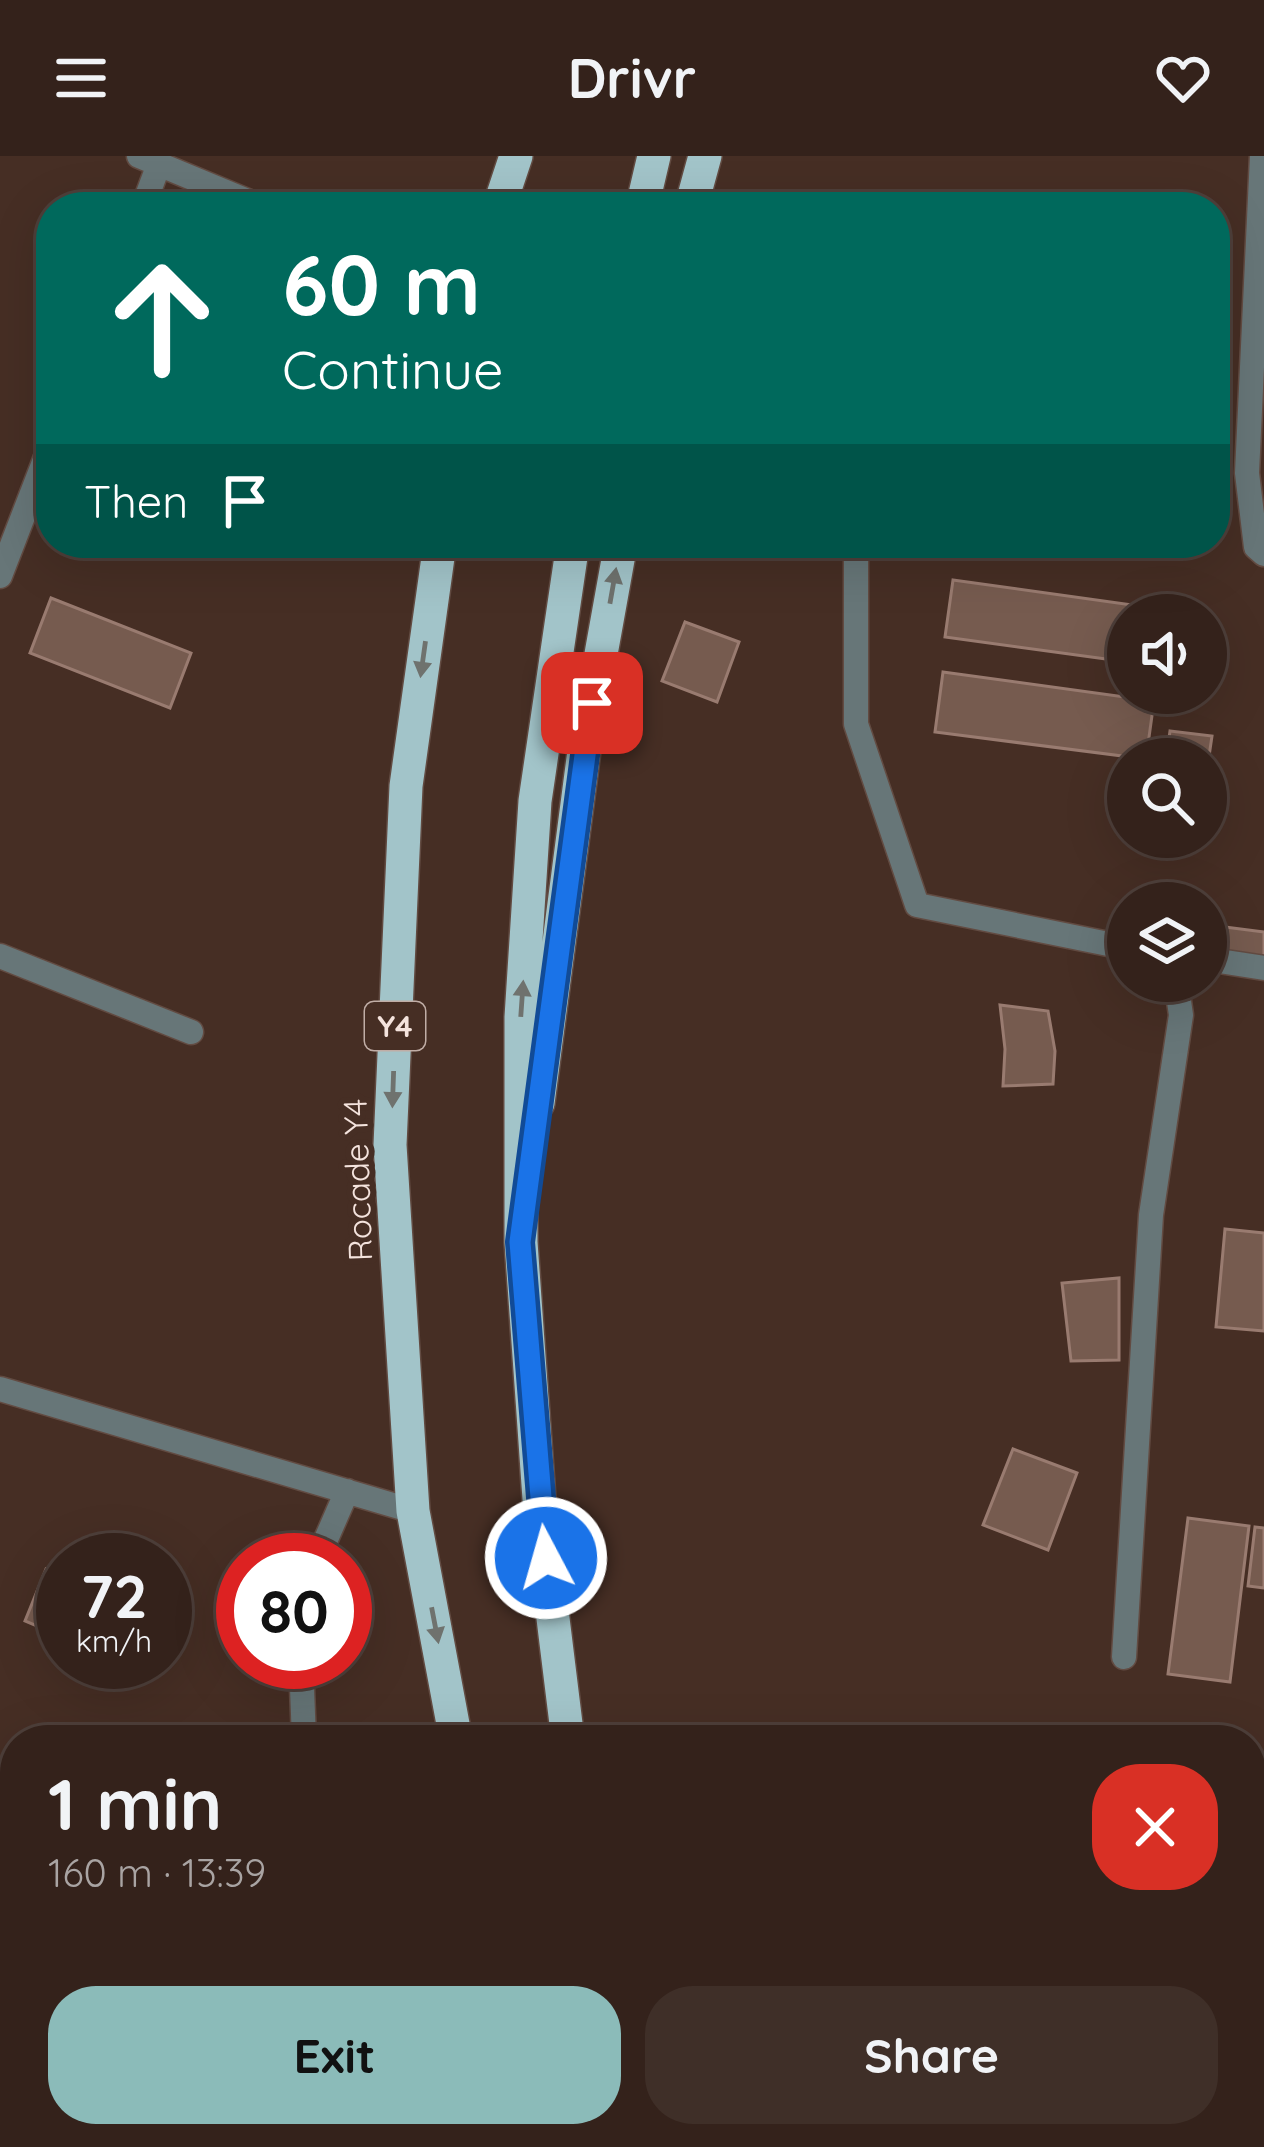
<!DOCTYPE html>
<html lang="en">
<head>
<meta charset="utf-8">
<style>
  :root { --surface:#34221b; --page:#3f2f28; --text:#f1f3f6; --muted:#a9a4a3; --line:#4e3f3a; --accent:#8bbbb9 }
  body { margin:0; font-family:Quicksand,sans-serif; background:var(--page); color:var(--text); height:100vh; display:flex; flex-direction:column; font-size:45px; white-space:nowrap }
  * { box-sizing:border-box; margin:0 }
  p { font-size:39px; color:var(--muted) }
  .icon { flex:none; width:66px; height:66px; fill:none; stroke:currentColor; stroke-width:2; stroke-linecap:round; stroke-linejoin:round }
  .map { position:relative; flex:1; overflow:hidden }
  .panel { position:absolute; left:0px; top:1569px; width:1266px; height:423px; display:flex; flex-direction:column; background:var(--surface); border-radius:48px 48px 0 0; box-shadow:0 12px 48px #0002,0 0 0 3px var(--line) }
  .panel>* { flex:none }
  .top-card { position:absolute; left:36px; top:36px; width:1194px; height:366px; border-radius:48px; box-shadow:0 12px 48px #0002,0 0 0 3px var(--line); background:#00695c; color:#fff; overflow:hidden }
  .fabs { position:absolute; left:1107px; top:438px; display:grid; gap:24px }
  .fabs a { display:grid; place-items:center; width:120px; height:120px; border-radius:50%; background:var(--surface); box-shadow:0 12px 48px #0002,0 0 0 3px var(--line); font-size:60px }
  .speed { position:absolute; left:36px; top:1377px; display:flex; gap:24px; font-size:60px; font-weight:700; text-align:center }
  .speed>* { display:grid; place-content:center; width:156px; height:156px; border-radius:50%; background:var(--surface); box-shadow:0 12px 48px #0002,0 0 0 3px var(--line); line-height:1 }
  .speed small { font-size:30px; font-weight:400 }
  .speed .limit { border:18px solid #d22; background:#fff; color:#111 }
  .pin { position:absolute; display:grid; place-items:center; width:102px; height:102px; color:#fff; margin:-51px; border-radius:24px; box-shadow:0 6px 18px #0006 }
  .me { position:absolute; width:132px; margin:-66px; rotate:354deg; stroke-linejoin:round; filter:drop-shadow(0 0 9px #0008) }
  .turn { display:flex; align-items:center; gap:42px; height:252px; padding:0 48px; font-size:54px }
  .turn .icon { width:156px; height:156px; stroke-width:2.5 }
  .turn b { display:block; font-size:84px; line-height:102px }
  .then { display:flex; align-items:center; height:114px; padding:0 48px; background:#0003; gap:24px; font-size:45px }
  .round { display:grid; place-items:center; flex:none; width:126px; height:126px; border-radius:48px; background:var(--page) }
  .overview { display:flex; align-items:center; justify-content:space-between; height:204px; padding:0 48px }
  h1 { font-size:72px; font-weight:700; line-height:90px }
  .cta { display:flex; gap:24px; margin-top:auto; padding:24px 48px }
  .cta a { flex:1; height:138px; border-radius:48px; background:var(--accent); color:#111; font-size:48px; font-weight:700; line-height:138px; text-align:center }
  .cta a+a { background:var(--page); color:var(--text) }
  header { display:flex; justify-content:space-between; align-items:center; height:156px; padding:0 48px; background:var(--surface); font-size:54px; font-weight:700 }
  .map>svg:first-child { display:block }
  .building { fill:#765b4f; stroke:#997b70; stroke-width:3 }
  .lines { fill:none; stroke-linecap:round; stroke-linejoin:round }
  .minor-casing { stroke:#624b42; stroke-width:27 }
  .trunk-casing { stroke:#624b42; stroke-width:36 }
  .minor { stroke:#677678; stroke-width:24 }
  .trunk { stroke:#a2c4c9; stroke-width:33 }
  .oneway { fill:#6f726e }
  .route-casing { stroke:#114b97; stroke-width:30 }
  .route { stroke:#1a73e8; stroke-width:21 }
  .labels { text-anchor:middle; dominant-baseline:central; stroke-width:12; stroke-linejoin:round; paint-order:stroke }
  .shield { fill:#462e24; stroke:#c0ada6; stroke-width:3 }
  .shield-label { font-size:30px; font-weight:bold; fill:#f4e3dd }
  .street-label { font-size:33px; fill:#f4e3dd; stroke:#462e24 }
</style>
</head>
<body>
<header><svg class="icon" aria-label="menu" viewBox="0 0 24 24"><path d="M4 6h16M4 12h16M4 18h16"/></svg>Drivr<svg class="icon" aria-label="heart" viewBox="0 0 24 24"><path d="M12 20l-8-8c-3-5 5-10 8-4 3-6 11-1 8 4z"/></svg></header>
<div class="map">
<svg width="1264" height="1991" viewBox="0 0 1264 1991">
  <rect width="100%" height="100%" fill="#462e24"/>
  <path class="building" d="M193 387H231L225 402Z
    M953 424 1168 454 1167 459H1128V506L945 481Z
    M51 442 191 497 170 552 30 497Z
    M685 466 739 486 717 546 662 525Z
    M943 516 1154 545 1146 603 935 576Z
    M1170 575 1212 580 1206 621V603H1166Z
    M1225 771 1264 776V807L1221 802Z
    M1000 849 1048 855 1055 895 1053 928 1003 930 1005 893Z
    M1225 1073 1264 1077V1175L1216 1171Z
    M1119 1122V1204L1071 1205 1062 1127Z
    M1013 1293 1077 1317 1048 1394 983 1369Z
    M1188 1362 1249 1370 1230 1526 1168 1518Z
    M1255 1371 1264 1372V1432L1248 1430Z
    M46 1413 63 1420V1481L25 1465Z
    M774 1977H861L855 1991H768Z
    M862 1977H930L924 1991H856Z
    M934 1977H936L969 1991H928Z"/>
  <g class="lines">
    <g class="minor-casing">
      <path id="minor" d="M139 0 262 51
        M1262 0 1247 317 1256 391 1264 398
        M143 51 159 8
        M856 401V568L917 749 1128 792
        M0 420 51 288
        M0 800 191 876
        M1206 803 1264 812
        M0 1233 413 1355
        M317 1404 347 1335
        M1124 1501 1151 1059 1181 859 1176 825
        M301 1506 304 1584
        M750 1977 759 1991
        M236 1991 241 1977"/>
    </g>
    <g class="trunk-casing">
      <path id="trunk" d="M499 51 516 0
        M642 51 654 0
        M691 51 705 0
        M440 387 406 630 390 989 413 1355 456 1584
        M538 947 585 587 621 387
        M568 1584 540 1357 521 1086V861L535 645 573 387
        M557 1977 561 1991
        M673 1977 678 1991"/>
    </g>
    <use href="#minor" class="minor"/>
    <use href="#trunk" class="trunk"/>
  </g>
  <defs><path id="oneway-solid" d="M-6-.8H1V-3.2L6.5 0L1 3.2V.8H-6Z" transform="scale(3)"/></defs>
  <g class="oneway">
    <use href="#oneway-solid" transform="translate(613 430) rotate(-80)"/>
    <use href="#oneway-solid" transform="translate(423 503) rotate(98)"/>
    <use href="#oneway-solid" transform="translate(522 843) rotate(-86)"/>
    <use href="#oneway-solid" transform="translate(393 933) rotate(92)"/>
    <use href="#oneway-solid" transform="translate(435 1469) rotate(79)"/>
  </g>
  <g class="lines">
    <g class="route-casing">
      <path id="route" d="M546 1402 520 1086 592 547"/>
    </g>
    <use href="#route" class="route"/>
  </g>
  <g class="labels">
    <rect class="shield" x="365" y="846" width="60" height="48" rx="9"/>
    <g class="shield-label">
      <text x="395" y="870">Y4</text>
    </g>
    <g class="street-label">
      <text transform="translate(357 1024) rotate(-92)">Rocade Y4</text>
    </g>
  </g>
</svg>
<div class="fabs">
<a><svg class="icon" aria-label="sound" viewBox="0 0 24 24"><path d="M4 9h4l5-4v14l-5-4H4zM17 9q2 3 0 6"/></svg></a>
<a><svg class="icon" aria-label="search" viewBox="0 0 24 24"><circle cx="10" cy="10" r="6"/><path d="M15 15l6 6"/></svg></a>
<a><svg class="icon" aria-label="layers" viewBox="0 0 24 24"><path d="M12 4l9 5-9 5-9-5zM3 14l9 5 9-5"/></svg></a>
</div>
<div class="speed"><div>72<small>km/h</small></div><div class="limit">80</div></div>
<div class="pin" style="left:592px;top:547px;background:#d93025"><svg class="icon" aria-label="arrive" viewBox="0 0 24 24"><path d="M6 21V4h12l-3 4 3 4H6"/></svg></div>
<svg class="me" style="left:546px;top:1402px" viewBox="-20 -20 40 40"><circle r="17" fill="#1a73e8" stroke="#fff" stroke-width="3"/><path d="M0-11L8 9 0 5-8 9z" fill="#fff"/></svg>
<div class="top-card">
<div class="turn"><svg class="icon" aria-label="ahead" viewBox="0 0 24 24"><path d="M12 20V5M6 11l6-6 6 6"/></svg><div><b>60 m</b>Continue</div></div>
<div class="then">Then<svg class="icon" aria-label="arrive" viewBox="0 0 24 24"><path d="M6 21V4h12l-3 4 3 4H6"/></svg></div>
</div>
<section class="panel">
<div class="overview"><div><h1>1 min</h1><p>160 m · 13:39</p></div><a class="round" style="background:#d93025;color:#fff"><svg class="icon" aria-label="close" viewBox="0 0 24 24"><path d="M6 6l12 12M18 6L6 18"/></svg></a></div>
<div class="cta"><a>Exit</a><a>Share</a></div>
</section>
</div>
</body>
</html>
